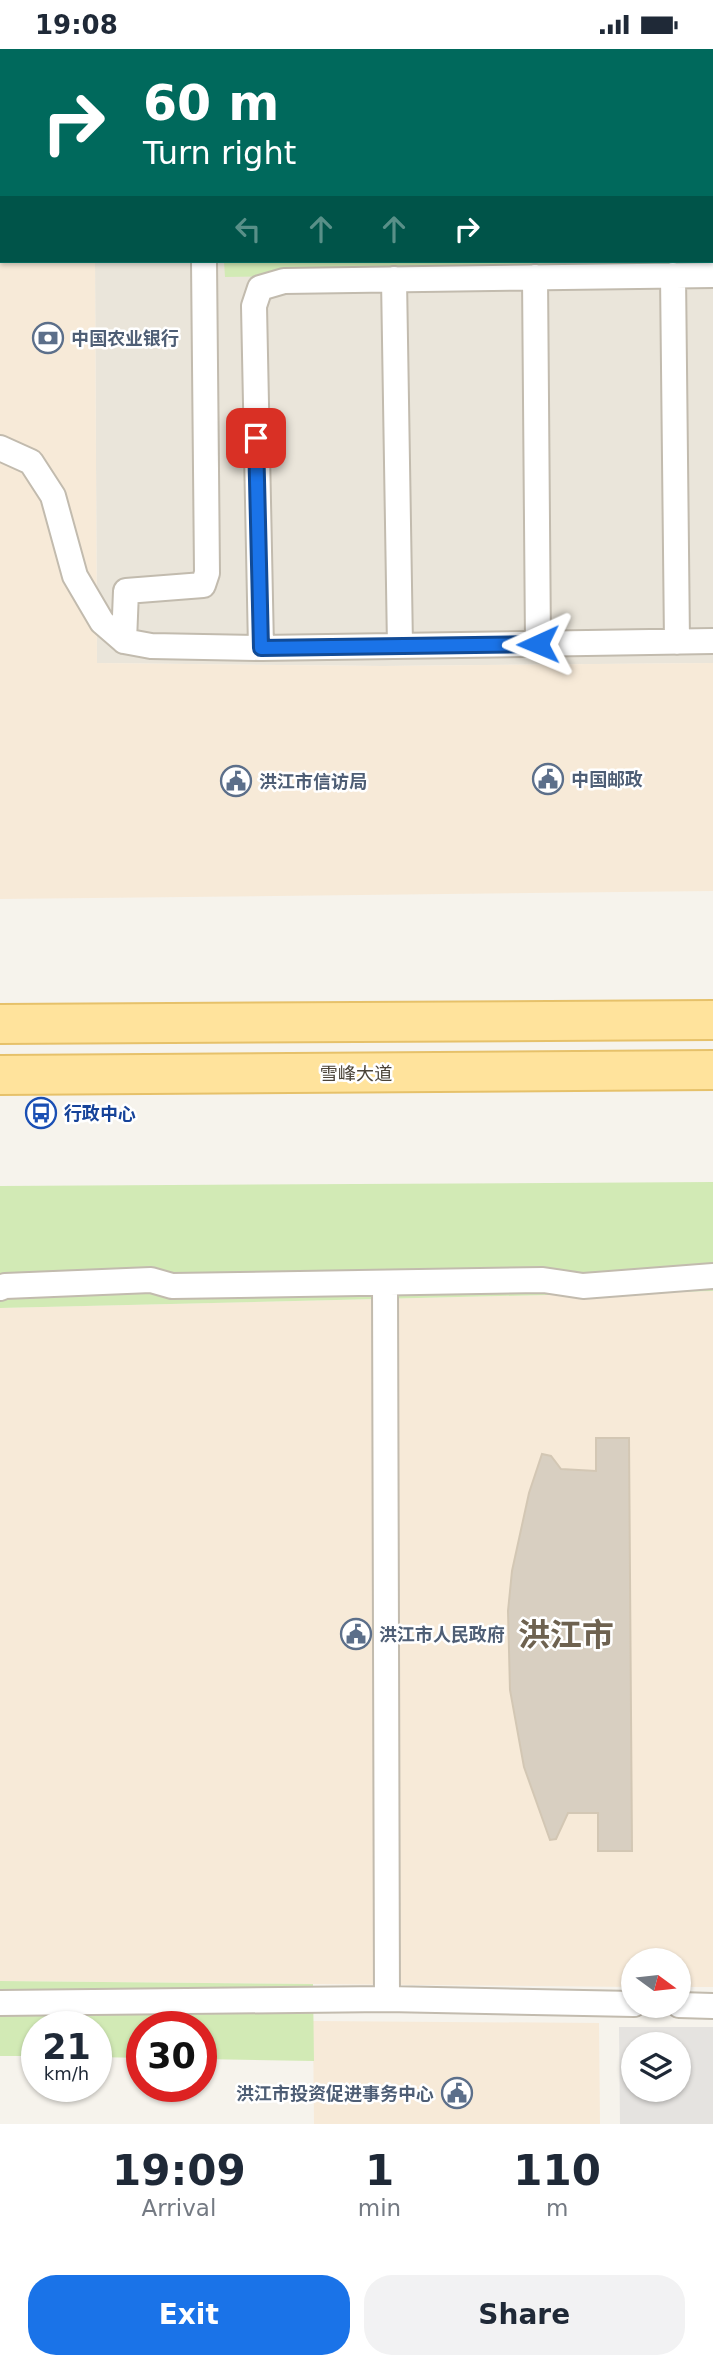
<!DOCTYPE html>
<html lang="en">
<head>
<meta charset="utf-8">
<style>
  :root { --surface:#fff; --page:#f2f2f3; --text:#1f2937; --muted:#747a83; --accent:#1a73e8 }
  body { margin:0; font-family:"DejaVu Sans","Noto Sans SC",sans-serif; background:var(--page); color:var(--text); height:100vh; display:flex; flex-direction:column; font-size:26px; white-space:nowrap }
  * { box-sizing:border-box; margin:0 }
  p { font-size:23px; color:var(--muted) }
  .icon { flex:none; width:38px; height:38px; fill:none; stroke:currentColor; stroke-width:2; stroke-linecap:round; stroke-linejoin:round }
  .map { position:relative; height:2075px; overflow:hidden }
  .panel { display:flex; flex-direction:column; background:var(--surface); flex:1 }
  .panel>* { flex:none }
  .top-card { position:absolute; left:0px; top:0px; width:714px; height:214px; box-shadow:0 2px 5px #0004; background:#00695c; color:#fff; overflow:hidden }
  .needle { width:46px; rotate:105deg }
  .buttons { position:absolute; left:621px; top:1899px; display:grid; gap:14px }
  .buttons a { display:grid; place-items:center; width:70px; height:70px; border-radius:50%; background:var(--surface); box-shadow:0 2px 5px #0004; font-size:35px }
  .speed { position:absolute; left:21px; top:1962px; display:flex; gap:14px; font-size:35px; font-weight:700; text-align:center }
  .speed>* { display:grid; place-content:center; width:91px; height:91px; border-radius:50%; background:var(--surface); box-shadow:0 2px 5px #0004; line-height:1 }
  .speed small { font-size:18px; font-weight:400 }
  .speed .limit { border:10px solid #d22; background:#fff; color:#111 }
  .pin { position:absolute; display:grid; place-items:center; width:60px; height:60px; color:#fff; margin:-30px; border-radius:14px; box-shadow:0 4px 10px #0006 }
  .me { position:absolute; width:77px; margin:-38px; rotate:269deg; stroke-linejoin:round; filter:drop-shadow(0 0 5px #0008) }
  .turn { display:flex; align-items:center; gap:24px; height:147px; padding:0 28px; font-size:32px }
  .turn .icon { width:91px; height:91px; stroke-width:2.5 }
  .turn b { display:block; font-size:49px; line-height:60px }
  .lanes { display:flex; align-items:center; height:66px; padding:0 28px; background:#0003; justify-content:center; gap:35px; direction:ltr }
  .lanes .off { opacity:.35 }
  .eta { display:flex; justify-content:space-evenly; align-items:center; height:119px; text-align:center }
  .eta b { font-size:42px; font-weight:700; line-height:49px }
  .primary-button { display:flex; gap:14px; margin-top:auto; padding:14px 28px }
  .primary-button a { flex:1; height:80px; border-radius:28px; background:var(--accent); color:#fff; font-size:28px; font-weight:700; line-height:80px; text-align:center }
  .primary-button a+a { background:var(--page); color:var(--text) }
  .status { display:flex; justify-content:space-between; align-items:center; height:49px; padding:0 35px; background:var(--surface); direction:ltr }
  .status svg { height:19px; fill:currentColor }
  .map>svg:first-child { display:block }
  .residential { fill:#eae5da }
  .commercial { fill:#f7ead8 }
  .green { fill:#d2eab5 }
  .parking { fill:#e5e3e0; fill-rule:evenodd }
  .building { fill:#d8cfc1; stroke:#d3c7b4; stroke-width:2 }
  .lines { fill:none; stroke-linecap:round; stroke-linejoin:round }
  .minor-casing { stroke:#c2bbae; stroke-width:28 }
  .primary-casing { stroke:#e6c16a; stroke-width:42 }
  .path { stroke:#c4b79f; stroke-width:4.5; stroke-dasharray:3.5 3.5; stroke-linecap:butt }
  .minor { stroke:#fff; stroke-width:24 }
  .primary { stroke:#ffe39c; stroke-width:38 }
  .route-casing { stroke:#114b97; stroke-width:18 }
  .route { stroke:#1a73e8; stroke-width:12 }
  .labels { text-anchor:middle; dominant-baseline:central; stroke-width:5; stroke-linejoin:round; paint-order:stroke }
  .service-label { font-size:18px; font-weight:bold; fill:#4e5e75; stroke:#fff; text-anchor:start }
  .street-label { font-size:18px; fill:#4b4439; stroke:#fff }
  .transit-label { font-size:18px; font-weight:bold; fill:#164399; stroke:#fff; text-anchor:start }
  .town-label { font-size:32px; font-weight:bold; fill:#6e6250; stroke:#fff }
</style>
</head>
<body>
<div class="status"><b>19:08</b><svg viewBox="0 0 49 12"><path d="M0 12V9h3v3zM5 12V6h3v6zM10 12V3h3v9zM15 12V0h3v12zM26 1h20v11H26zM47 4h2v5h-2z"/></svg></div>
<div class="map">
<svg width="713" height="2075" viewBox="0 0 713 2075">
  <rect width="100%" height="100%" fill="#f6f3ec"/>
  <path class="residential" d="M94 0H713V614L383 617 97 614 95 212H712V2Z"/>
  <path class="commercial" d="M0 0H94L2 2V212H95L97 614 383 617 713 614V842L0 850Z
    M713 1242V1938H679V1911H634L633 1938 0 1932V1259Z
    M313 1972 599 1974 600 2075H314Z"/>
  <path class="green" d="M222 0H713V220L225 228 224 212H712V2Z
    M713 1133V1242L0 1259V1137Z
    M0 1932 313 1935 314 2012 201 2010V1978H142V2009L96 2008V1978H37V2007H0Z"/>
  <path class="parking" d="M619 1978H713V2075H620ZM634 1995H679V2040H634Z"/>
  <path class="building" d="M596 1389H629L632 1802H598V1764H568L556 1790 550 1791 524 1718 510 1641 508 1562 512 1522 529 1444 542 1405 551 1407 561 1420 596 1422Z"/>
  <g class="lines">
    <g class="minor-casing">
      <path id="minor" d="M194 0V2
        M673 226 677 593
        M535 228 538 595
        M394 230 400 597
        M0 399 31 413 53 447 75 527 102 573 124 592 151 597 261 599 713 592
        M124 592 126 542 203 536 207 524 204 212
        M261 599 254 257 260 239 284 232 713 226
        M385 1235 387 1950
        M0 1239 5 1237 151 1231 172 1237 543 1231 583 1237 713 1227
        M0 1954 387 1950 634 1955
        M679 1956 713 1957"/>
    </g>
    <g class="primary-casing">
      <path id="primary" d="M0 975 713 971
        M0 1026 713 1021"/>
    </g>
    <path class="path" d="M559 0 563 2
      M442 2 446 0
      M712 68H713
      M0 81H2"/>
    <use href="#minor" class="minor"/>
    <use href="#primary" class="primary"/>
  </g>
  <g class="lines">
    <g class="route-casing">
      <path id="route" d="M256 389 261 599 538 595"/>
    </g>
    <use href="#route" class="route"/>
  </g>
  <defs>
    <g id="bank-ring" transform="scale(1.575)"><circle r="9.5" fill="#fff" stroke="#5c6f8a" stroke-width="1.5"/><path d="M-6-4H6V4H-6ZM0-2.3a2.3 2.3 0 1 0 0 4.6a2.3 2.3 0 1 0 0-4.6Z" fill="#5c6f8a"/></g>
    <g id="civic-ring" transform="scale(1.575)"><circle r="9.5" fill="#fff" stroke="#5c6f8a" stroke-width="1.5"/><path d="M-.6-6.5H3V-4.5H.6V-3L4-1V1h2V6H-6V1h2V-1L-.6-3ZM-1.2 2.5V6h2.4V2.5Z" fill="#5c6f8a"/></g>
    <g id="bus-ring" transform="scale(1.575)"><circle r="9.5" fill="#fff" stroke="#1a4fb4" stroke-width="1.5"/><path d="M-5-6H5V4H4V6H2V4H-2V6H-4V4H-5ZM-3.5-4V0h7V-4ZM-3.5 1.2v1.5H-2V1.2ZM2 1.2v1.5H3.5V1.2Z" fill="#1a4fb4"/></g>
  </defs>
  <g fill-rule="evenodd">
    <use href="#bank-ring" x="48" y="289"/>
    <use href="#civic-ring" x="548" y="730"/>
    <use href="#civic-ring" x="236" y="732"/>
    <use href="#bus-ring" x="41" y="1064"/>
    <use href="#civic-ring" x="356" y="1585"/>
    <use href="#civic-ring" x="457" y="2044"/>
  </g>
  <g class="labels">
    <g class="service-label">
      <text x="71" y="289">中国农业银行</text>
      <text x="571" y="730">中国邮政</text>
      <text x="259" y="732">洪江市信访局</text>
      <text x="379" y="1585">洪江市人民政府</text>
      <text x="434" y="2044" text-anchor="end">洪江市投资促进事务中心</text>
    </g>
    <g class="street-label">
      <text x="356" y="1024">雪峰大道</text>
    </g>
    <g class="transit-label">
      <text x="64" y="1064">行政中心</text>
    </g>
    <g class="town-label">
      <text x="566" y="1586">洪江市</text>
    </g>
  </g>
</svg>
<div class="buttons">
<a><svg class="needle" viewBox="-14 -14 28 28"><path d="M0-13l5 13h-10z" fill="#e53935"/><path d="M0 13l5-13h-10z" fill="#747a83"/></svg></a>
<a><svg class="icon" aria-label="layers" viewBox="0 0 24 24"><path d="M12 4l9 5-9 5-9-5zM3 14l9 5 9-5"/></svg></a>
</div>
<div class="speed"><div>21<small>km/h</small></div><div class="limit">30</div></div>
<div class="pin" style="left:256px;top:389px;background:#d93025"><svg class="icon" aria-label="arrive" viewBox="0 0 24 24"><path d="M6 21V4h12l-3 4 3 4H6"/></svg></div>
<svg class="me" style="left:538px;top:595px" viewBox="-20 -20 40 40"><path d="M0-17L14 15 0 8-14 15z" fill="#1a73e8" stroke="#fff" stroke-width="4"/></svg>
<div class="top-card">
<div class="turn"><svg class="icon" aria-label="right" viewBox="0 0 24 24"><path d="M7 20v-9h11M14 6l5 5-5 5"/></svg><div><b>60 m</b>Turn right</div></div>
<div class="lanes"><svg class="icon off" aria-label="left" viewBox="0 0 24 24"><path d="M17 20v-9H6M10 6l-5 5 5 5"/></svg><svg class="icon off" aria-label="ahead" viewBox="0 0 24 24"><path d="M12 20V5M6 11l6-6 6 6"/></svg><svg class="icon off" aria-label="ahead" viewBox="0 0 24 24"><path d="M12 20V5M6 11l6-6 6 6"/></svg><svg class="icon" aria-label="right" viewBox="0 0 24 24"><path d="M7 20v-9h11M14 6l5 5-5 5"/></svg></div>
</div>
</div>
<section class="panel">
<div class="eta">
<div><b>19:09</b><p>Arrival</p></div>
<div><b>1</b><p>min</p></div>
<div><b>110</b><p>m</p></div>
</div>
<div class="primary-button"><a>Exit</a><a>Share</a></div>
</section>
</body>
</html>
